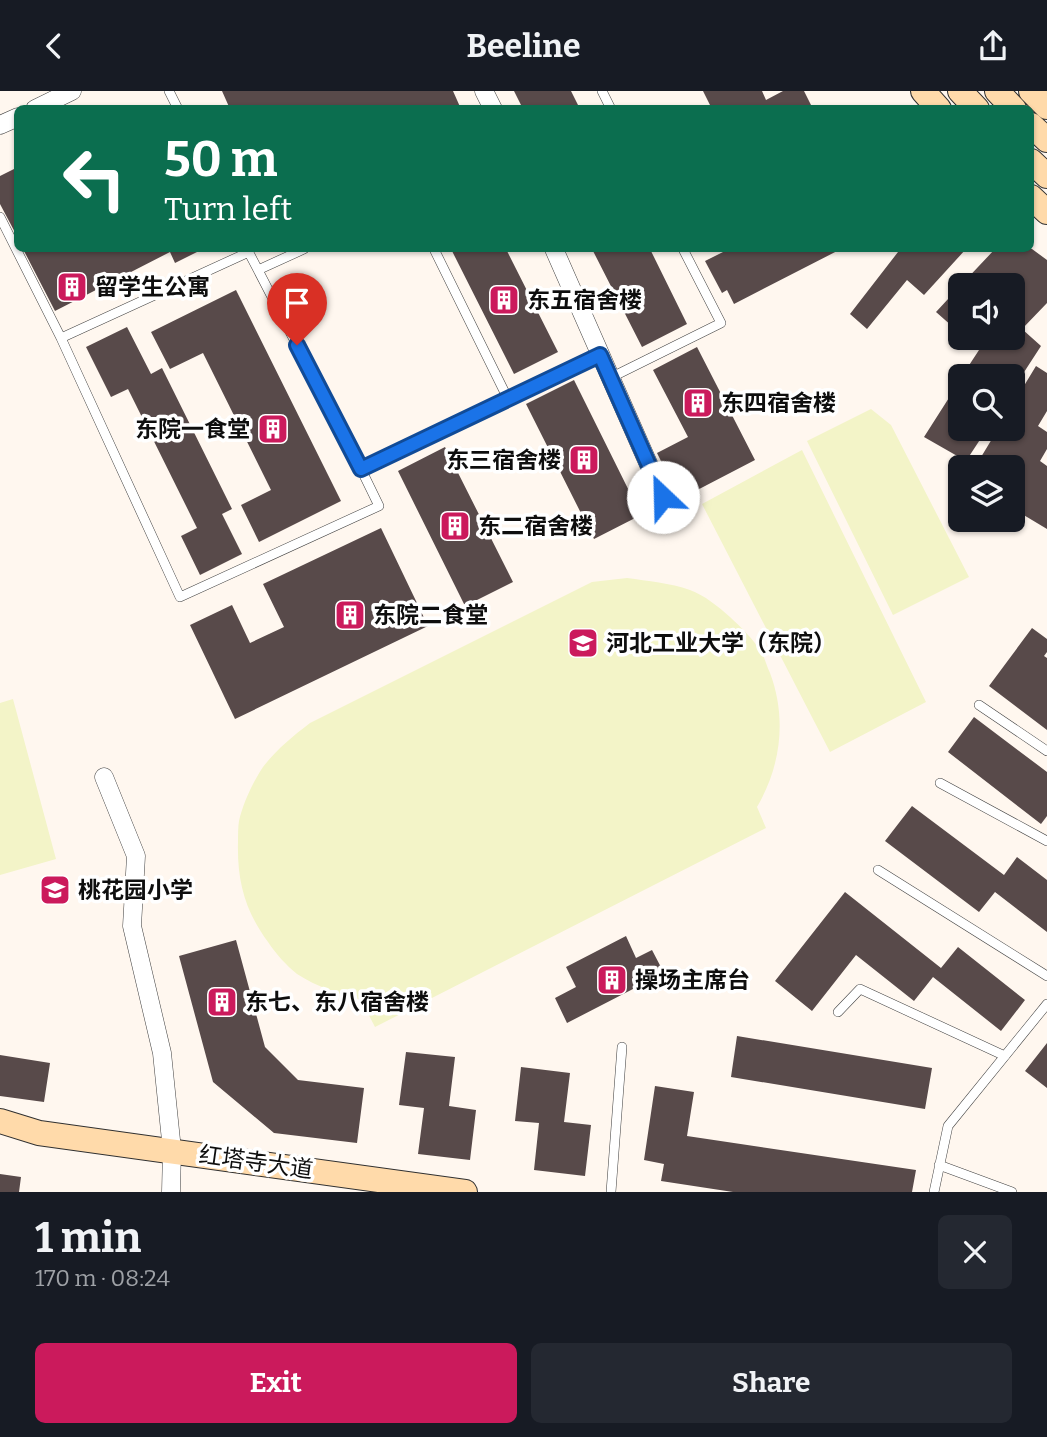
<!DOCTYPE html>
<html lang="en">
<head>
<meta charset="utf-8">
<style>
  :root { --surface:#171b24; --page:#242831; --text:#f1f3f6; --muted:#9ea1a6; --accent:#cb1a5c }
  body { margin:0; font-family:Bitter,"Noto Sans SC",serif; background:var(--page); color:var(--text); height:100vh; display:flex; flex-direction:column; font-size:26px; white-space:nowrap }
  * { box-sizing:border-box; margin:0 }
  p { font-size:23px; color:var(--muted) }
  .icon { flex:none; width:38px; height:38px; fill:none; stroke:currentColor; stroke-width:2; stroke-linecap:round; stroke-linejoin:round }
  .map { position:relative; height:1101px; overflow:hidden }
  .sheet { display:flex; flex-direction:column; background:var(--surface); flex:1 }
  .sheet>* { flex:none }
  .banner { position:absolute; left:14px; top:14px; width:1020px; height:147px; border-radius:10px; box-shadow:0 2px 5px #0004; background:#0b6e4f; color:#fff; overflow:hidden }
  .controls { position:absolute; left:948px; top:182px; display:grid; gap:14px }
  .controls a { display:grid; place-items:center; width:77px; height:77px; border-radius:10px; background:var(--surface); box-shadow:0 2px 5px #0004; font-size:35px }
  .pin { position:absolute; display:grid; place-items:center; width:60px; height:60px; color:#fff; margin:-72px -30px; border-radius:50% 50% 50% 0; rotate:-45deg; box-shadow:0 0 7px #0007 }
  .pin .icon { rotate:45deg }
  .me { position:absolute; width:77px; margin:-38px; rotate:336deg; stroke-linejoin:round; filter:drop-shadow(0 0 5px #0008) }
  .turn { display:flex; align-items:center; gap:24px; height:147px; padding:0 35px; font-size:32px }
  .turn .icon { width:91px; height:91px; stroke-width:2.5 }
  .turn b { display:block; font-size:49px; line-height:60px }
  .round { display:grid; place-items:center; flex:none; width:74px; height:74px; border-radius:10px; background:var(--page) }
  .headline { display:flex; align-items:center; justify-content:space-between; height:119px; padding:0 35px }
  h1 { font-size:42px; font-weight:700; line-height:52px }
  .action { display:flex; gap:14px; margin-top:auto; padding:14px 35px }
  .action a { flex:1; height:80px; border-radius:10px; background:var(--accent); color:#fff; font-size:28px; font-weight:700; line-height:80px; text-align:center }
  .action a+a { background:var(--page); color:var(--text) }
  header { display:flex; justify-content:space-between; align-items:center; height:91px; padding:0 35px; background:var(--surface); font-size:32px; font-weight:700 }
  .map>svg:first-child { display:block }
  .pitch { fill:#f3f4c8 }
  .building { fill:#584a4a }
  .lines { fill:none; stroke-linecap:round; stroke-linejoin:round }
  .lane-casing { stroke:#414141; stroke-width:10 }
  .street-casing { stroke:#414141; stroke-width:19 }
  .secondary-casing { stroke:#303030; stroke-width:26 }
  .lane { stroke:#fff; stroke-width:9 }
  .street { stroke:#fff; stroke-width:18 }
  .secondary { stroke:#ffdaaa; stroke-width:24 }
  .route-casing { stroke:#114b97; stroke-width:18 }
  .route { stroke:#1a73e8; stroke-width:12 }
  .labels { text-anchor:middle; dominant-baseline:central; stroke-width:7; stroke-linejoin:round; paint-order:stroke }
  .poi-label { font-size:23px; font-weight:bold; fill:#0e0e0e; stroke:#fff; text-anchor:start }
  .street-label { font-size:23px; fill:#0e0e0e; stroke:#fff }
</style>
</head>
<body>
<header><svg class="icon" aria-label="back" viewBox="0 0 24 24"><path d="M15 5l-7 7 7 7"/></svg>Beeline<svg class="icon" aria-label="share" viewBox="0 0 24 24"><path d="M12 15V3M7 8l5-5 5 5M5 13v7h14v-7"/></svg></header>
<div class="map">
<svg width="1047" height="1101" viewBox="0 0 1047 1101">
  <rect width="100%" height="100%" fill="#fff7ef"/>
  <path class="pitch" d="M871 318 891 334 969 486 893 524 807 350Z
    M802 359 926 611 830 661 702 413Z
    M627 487C648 490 670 492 690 499 704 504 719 516 730 526 742 537 753 548 762 562 765 568 767 576 770 582 787 627 781 675 757 716L766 737 375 936 361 909C339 903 317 896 297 883 286 874 276 863 268 851 245 820 237 790 238 751 238 744 238 736 239 730 243 712 253 691 263 676 276 659 293 645 310 632L592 491Z
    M13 608 56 768 0 784V612Z"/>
  <path class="building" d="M222 0H453L461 18H230Z
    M514 0H571L580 18H523Z
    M703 0H762L766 9 783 0H804L813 18H712Z
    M18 76V147L0 113V85Z
    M23 158H203L175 172 170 161 55 220Z
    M451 158H506L558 261 514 283Z
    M592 158H650L687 233 642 256Z
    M729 158H841L734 213 727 199 722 202 705 170Z
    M893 158H966L924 204 907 189 867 238 850 223 898 161Z
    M995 158H1032L1047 169V212L1022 238 1041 255 1013 298V285H962L979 259 965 247H1013V194H961Z
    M961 194V243L936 221Z
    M236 199 341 410 259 451 241 414 271 399 203 262 170 278 151 241Z
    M127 236 151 283 162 277 232 418 222 423 242 463 200 484 181 445 197 437 128 298 111 306 86 256Z
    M697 256 755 369 680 408 657 362 688 346 653 279Z
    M1036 275 1047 282V320L1038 335 1047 341V358L1040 370 1047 375V438L1017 420 1013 425V376H975L998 338H1013V313Z
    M961 288V338H987L966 370 924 346Z
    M574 289 641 424 594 448 526 313Z
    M445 356 513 491 465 515 398 380Z
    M381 437 428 535 235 628 190 534 232 514 250 552 284 536 263 493Z
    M1032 537 1047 548V561L1044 565 1047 567V639L989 595Z
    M974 626 1047 681V725L1041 733 948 661Z
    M912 715 1004 784 1017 766 1047 789V841L995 801 979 821 885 750Z
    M845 801 941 877 958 856 1025 909 1001 940 933 886 914 910 856 864 812 920 775 890Z
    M626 845 636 867 652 859 664 882 567 932 555 907 576 896 566 876Z
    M236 849 265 956 298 989 364 997 357 1052 274 1042 213 991 179 865Z
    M737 945 932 977 925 1018 731 986Z
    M1047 952V997L1025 980Z
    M406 961 455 966 449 1015 476 1019 470 1069 418 1063 424 1017 399 1014Z
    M0 964 50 972 44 1011 0 1005Z
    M521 976 570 982 564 1031 591 1034 585 1085 534 1079 539 1032 515 1030Z
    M655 995 694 1001 687 1045 916 1079 912 1101H733L661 1090 664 1073 644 1069Z
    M0 1083 21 1086 19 1101H0Z"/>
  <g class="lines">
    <g class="lane-casing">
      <path id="lane" d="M169 0 178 18
        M602 0 611 18
        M0 126 61 247 249 161
        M247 158 258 179 304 158
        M434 158 508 308
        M258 179 361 378 600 264
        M61 247 180 506 379 415 361 378
        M610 287 721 232 683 158
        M979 614 1047 660
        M940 692 1047 750
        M878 779 1047 885
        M838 921 860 898 1005 965
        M939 1074 1012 1101
        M611 1101 622 956
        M934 1101 948 1035 1047 913"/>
    </g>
    <g class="street-casing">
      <path id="street" d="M484 0 493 18
        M35 18 72 0
        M0 34 18 26
        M554 158 663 406
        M104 686 136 765 132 835 162 962 172 1059 171 1101"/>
    </g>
    <g class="secondary-casing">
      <path id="secondary" d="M923 0 939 18
        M960 0 977 18
        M997 0 1014 18
        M1031 0 1047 16
        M1031 34 1047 49
        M1031 70 1047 85
        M1031 106 1047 121
        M0 1030 39 1042 465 1101"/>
    </g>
    <use href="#lane" class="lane"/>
    <use href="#street" class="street"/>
    <use href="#secondary" class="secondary"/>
  </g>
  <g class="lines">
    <g class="route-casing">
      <path id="route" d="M297 254 361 378 600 264 663 406"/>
    </g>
    <use href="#route" class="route"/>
  </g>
  <defs>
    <g id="building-square" transform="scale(1.575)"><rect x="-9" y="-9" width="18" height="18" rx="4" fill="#cb1a5c" stroke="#fff"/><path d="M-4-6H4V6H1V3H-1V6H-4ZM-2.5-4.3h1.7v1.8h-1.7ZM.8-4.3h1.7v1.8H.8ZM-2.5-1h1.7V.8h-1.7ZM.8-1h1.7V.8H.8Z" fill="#fff"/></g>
    <g id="university-square" transform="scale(1.575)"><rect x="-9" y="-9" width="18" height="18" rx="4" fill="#cb1a5c" stroke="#fff"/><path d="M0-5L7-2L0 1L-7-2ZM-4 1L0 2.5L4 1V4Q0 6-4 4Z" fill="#fff"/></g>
    <g id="school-square" transform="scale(1.575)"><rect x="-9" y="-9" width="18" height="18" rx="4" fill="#cb1a5c" stroke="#fff"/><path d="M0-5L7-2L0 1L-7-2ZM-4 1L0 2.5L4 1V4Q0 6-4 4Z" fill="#fff"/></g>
  </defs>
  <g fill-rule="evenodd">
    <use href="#building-square" x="72" y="196"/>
    <use href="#building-square" x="504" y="209"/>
    <use href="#building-square" x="698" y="312"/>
    <use href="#building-square" x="273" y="338"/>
    <use href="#building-square" x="584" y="369"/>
    <use href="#building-square" x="455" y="435"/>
    <use href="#building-square" x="350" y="524"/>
    <use href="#university-square" x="583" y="552"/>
    <use href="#school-square" x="55" y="799"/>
    <use href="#building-square" x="612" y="889"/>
    <use href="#building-square" x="222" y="911"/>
  </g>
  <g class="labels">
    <g class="poi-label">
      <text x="95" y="196">留学生公寓</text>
      <text x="527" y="209">东五宿舍楼</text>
      <text x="721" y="312">东四宿舍楼</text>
      <text x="250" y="338" text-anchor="end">东院一食堂</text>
      <text x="561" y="369" text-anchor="end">东三宿舍楼</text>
      <text x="478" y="435">东二宿舍楼</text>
      <text x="373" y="524">东院二食堂</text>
      <text x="606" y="552">河北工业大学（东院）</text>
      <text x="78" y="799">桃花园小学</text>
      <text x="635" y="889">操场主席台</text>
      <text x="245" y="911">东七、东八宿舍楼</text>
    </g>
    <g class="street-label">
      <text transform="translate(256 1071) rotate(8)">红塔寺大道</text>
    </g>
  </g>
</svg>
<div class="controls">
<a><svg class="icon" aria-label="sound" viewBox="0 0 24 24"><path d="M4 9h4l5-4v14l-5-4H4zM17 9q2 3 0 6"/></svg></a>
<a><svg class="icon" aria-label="search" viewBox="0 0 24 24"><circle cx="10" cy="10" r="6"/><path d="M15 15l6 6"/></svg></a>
<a><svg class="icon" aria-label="layers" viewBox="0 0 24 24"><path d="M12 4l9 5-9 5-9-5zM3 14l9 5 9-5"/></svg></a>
</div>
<div class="pin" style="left:297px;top:254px;background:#d93025"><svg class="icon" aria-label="arrive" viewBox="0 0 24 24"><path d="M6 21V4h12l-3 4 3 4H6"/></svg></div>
<svg class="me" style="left:663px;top:406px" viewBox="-20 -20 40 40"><circle r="19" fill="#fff"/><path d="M0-13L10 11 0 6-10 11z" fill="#1a73e8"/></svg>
<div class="banner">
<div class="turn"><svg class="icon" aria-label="left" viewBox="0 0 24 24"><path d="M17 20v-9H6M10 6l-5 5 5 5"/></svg><div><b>50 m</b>Turn left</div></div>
</div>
</div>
<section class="sheet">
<div class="headline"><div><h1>1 min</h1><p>170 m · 08:24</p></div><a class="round"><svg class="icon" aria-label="close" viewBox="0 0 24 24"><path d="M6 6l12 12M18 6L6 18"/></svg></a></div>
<div class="action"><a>Exit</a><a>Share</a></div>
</section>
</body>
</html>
